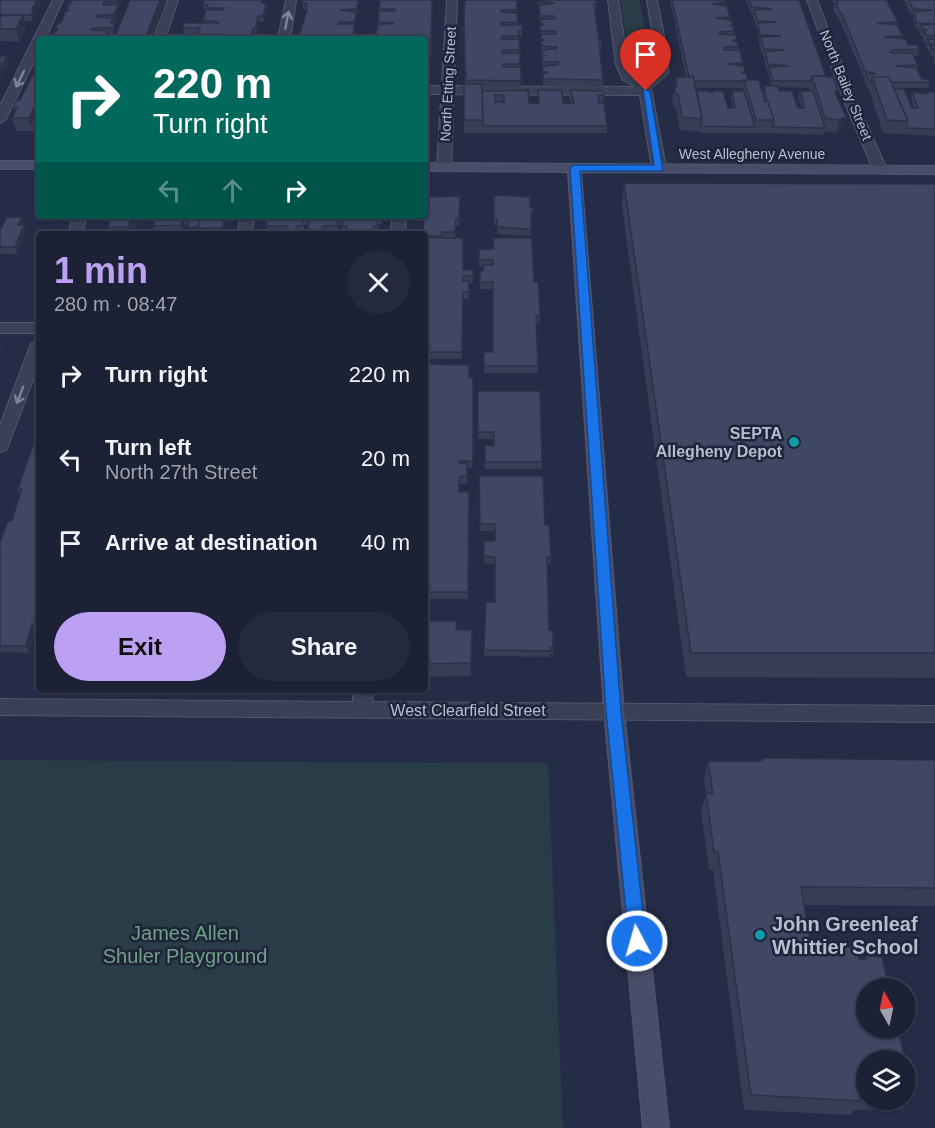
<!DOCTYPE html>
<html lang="en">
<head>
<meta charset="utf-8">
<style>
  :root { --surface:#1c2135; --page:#25293d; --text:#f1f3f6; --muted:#a0a3ad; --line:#3a3e50; --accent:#bca0f2 }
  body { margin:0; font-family:Helvetica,sans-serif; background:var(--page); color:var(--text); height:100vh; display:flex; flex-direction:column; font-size:22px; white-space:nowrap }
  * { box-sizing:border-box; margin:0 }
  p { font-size:20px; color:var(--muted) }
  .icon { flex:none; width:33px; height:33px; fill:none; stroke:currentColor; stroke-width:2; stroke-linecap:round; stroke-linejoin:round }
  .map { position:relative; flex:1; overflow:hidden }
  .drawer { position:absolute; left:36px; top:231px; width:392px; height:462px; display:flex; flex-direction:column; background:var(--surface); border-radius:6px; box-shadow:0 2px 4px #0004,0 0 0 2px var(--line) }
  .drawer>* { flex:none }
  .hud { position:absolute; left:36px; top:36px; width:392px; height:183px; border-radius:6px; box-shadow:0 2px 4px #0004,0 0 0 2px var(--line); background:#00695c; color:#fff; overflow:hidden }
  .needle { width:39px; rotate:351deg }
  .buttons { position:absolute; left:856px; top:978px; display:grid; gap:12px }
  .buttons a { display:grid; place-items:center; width:60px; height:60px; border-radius:50%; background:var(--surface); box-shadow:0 2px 4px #0004,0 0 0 2px var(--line); font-size:30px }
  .pin { position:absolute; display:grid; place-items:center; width:51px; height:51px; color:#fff; margin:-62px -26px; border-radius:50% 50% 50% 0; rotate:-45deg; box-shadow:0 0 6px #0007 }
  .pin .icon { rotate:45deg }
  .me { position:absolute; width:66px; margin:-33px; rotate:354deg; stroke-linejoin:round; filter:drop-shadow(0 0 4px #0008) }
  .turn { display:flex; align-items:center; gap:21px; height:126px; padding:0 18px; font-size:27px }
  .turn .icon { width:78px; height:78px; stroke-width:2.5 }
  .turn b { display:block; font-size:42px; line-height:51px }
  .lanes { display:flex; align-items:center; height:57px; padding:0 18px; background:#0003; justify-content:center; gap:30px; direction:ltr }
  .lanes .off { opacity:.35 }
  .round { display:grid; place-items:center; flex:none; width:63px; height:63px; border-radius:32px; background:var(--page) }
  .summary { display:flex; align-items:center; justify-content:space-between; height:102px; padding:0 18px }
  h1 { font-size:36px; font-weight:600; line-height:45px; color:var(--accent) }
  .button { display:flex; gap:12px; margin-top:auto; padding:12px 18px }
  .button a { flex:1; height:69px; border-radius:36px; background:var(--accent); color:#111; font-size:24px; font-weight:600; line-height:69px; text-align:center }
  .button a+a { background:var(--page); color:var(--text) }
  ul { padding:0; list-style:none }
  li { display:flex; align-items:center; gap:18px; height:84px; padding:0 18px }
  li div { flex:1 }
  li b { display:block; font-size:22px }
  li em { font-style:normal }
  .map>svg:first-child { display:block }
  .green { fill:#283d47 }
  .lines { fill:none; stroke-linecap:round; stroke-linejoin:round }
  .lane-casing { stroke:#53576d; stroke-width:2 }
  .street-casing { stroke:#53576d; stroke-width:2 }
  .secondary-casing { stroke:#53576d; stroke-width:2 }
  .lane { fill:#3a4056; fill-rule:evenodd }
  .street { fill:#3a4056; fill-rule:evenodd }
  .secondary { fill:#484d69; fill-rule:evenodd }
  .wall { fill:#363d56; fill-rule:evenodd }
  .shaded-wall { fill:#2c3246 }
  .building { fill:#3f4764; stroke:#2c3246; stroke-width:1.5; fill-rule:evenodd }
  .oneway { stroke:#7f8499 }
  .route { fill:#1a73e8; stroke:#114b97; stroke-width:1.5 }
  .culture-dot { fill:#0f9aa8; stroke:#1f243b; stroke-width:2 }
  .labels { text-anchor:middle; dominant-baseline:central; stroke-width:5; stroke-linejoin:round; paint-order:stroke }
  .far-street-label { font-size:14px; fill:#b8bccf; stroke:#1f243b }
  .poi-label { font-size:16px; font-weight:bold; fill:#b8bccf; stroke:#1f243b; text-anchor:end }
  .street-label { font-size:16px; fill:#b8bccf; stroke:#1f243b }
  .near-poi-label { font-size:20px; font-weight:bold; fill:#b8bccf; stroke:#1f243b; text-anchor:start }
  .near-park-label { font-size:20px; fill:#6da285; stroke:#1f243b }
</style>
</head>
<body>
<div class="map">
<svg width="935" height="1128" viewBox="0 0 935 1128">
  <rect width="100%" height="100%" fill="#252c47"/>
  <path class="green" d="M620 0H639L653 67 644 76 631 67Z
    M0 760 548 763 563 1128H0Z"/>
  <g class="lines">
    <g class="lane-casing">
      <path id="lane" d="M168 0H178L165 39H153Z
        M424 86 646 87 652 91 646 95 424 94Z"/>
    </g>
    <g class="street-casing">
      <path id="street" d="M53 0H63L45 39H39V51L6 119 0 123V106Z
        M286 0H296L290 39H278Z
        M447 0H457L451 167 444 171 437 167Z
        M608 0H618L628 65 632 75 644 82 656 72V57L647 0H657L668 57V73L651 88 666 168 664 171H654L652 168 639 89 623 80 616 65Z
        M807 0H817L856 101 887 169 885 172H875L873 169 844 101Z
        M73 216H87L82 234H68Z
        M241 216H255L251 234H237Z
        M392 216H406L405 234H391Z
        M0 323H39V333H0Z
        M39 339V364L8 446 6 450 0 452V425L31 344Z
        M353 690H373L372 702 935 706V722L0 715V699L353 702Z"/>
    </g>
    <g class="secondary-casing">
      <path id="secondary" d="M0 161H39V169H0Z
        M424 163 935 166V174L581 172 624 711 669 1128H643L604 711 568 172 424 171Z"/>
    </g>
    <use href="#lane" class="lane"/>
    <use href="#street" class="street"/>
    <use href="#secondary" class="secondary"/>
  </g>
  <path class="wall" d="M0 0 35 12 36 15 33 21H25L26 28 19 42 0 41Z
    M122 0 119 8V11L115 21H114L116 29 114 34H108L109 37 56 31 55 29 61 23 70 3Z
    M263 0V3H266L267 9 264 22H259L257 35H254L253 39H199V34H184L183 28 203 23V21L206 11H204L203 5Z
    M303 0H359L357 15H356L354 39H299L307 10 303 9Z
    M432 0 431 57H429L427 86H426L428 115 424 132V39L376 38V35L379 9Z
    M517 0 518 25 522 30V37H519V39L521 87H482V91L528 90 529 103H538V90L563 103H571L569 97 570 90 604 95 603 102H599L607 126V133H464V84H465V79L464 17Z
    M538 0H596V10H594L599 40H602L601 50H599L603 80V87L543 86 542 52 541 46Z
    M670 0H726V6L730 20 734 31V35L737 40 739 47 738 50 742 66 748 80 763 93 764 86H772L768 73 769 71H767L764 59V56H763L759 44 758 27H756L753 16V14H751L746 0H799L826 76 837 92V96L846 117 843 130 836 133 825 131 824 135 772 133H700V132L680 130 676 107H674L672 101 676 78 686 77ZM778 87 809 88 810 91H800L798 98 802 108H798L779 91ZM695 88H743L742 91H732L731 97 733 108H728L697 91V94Z
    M832 0H888L887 2 898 22 897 25 903 36V39L908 45 919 49 917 56H913L918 65 917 69 922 79 930 82 928 88H894L912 108H914L911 98 912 92 926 94V92H935V136L883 133 869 90V88H867L864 80 865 78H864L841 23 833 10 834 5Z
    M904 0H935V65L933 60 934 57 931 56 929 51 928 50 926 46 927 42H924L922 37V36H921L919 32 920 29H916L913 18 914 15H911L906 5 907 2H904Z
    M39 66V131H16L12 118 15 112 13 108 20 100 37 72V70Z
    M624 183 935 184V678L686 677 622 207Z
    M460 196 459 226H456L455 238 463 270H473V283H469V299H463L462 359H424V234L423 219 422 216H424Z
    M494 197 530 207 534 216 531 220V236L497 234V226L494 225Z
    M112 216H140L134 234H110L108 227Z
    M152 216H229L225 225 226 234H189L188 228V225H185L183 232H154L152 218Z
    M268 216H382V224H378V233H374V234L343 233V225H338L337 233 307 234 309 225H304L303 232H297V234H288V232H267L266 226Z
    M22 217 24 223 23 225H24L26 232 17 254H0V230Z
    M493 238 534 282 540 316 539 323H536L538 373H484V352H493L492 289H480V271H483V267H479V249H493Z
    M424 364 469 378H473L472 468H467V484H459V492H469L468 599H424Z
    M478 391 542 462V469H485V445L494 446V439H478Z
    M39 428V631H35L29 653 0 652V542L12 521 20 496 18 489Z
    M479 476 545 525 551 557 550 564H547L549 630 553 647V654H550V657L484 656 486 602H495V564L484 563V541H495V531H480Z
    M424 621H457V630H472L471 676 424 677Z
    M762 758 935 760V906L804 905 811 947 859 959H864L866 956 867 1100H906V1066L912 1096 902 1110H854L851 1115 744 1110 713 870H709L701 811 706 794 704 779 708 761H762Z"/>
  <path class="shaded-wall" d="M37 0H42L35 12 36 15 33 21 31 15 32 9Z
    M118 0H122L119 8V11L115 21 114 15 118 5 117 2Z
    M160 0H165L166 3 152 39H145Z
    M726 2V9L712 4Z
    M266 3 267 9 264 22 263 16Z
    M23 15 26 28 19 42 16 29Z
    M258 16 259 22 257 35 256 28Z
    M730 17 729 23 715 18Z
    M113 18 116 29 114 34 113 27 112 29 111 23Z
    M253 29 254 35 253 39H252V35Z
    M108 31 109 37 108 39H104Z
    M7 56 9 63 0 79V69Z
    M743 63 742 69 728 64Z
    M39 97V118L31 124 33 131 29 118Z
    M428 102V115L425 132V119Z
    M846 117 843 130 836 133 839 120Z
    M534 209V216L531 221V214Z
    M132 216H140L134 234H130L128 227Z
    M221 216H229L225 225 226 234H224Z
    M22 217 24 223 20 232 18 225Z
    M183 218 185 225 183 232 181 225Z
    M24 225 26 232 17 254 15 247Z
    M202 226 198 228 199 233 189 234 188 228Z
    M0 338 3 345 0 351Z
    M32 624 35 631 29 653 26 646Z"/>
  <path class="building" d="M0 0H37L32 9H34L31 15H0Z
    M71 0H118L117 2H104L103 5H118L114 15H98L97 17 113 18 111 23H115L113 28H93L91 30 108 31 104 39H50L52 36 58 29H55L58 23H61L66 11 69 10 67 9 69 4 73 3H70Z
    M130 0H160L145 39H114Z
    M204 0H262V3H266L263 16H258L256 28 253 29 252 35 199 34 200 28H183L184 23H219L215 21H203L206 10H223L224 8H207L208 5H203Z
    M303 0H358L357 9 340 10 356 12 355 22H339L338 24H355L353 35 336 36 353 38V39H299V37H301L299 36 307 10 306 3H302Z
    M380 0H432L431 50H428L427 79H424V39H376V38H383V35H376L378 25 394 23 378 22 379 11H395V9H379Z
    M465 0H517V10H501V12L517 13 518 23 501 22V25H522V30L519 31V36H502V39H519L520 50H502V53H520V64H503V67H521V81L465 80 467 72H465L464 17Z
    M539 0H596L597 3 594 4 599 40H602V43H599L603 80 543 79V73H548L543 71 542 66 558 65V62H542V56H546L542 55V50L557 49V47L542 46 541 41 545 40 541 39V34H556V31H540V26L545 24H541L540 19H555L554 16H540L539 5 554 3 539 1Z
    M672 0H726V2L712 4 727 6 730 17 715 18 731 20 733 25 729 26H733L734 31 719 32 720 34 736 35 737 40H732L737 42 739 47H724V50H740L743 63 728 64 744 66 745 72 741 73H746L748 80H744L745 81H694L693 76 689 77Z
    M749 0H799L826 76H812L811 81H773L769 67 790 66 768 64 765 52 785 50 764 49 760 37 781 36 760 35 758 23 776 22 758 21 754 10 772 9 752 7Z
    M836 0H886L898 22 877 23 897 25 903 36 884 37 906 39 908 45H917L919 49 892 50 890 52 894 53H912L918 65 896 66 916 68 922 79H928L930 82H891L889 77H872L871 82H869L866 74H876L865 71 843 16 835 4H838Z
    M909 0H935V24L917 23 914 12 932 10 913 9Z
    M23 15 16 29H0V16Z
    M935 24V36L926 35 924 31 927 30H923L921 25Z
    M928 39H935V50H933L930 45H935L930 44Z
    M0 56H7L0 69Z
    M34 72H39V97L29 118H12L17 108H13L17 100H20Z
    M693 76 702 119 682 117 678 94H675L674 88 677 87 676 78Z
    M812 76 833 77 837 87V92H835L846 117 839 120 825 118Z
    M872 77H889L908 121 887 120Z
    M744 80H759L765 102H768L774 120H756Z
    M424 83H426L428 102 425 119Z
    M464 84H482L483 120H464Z
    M764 86H778L779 91H792L798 108H805L800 91H813L825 128 773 127 774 120 768 102H767Z
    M894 89H904L912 108H918L912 92 927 94 926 92H935V129L906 128 908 121Z
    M528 90 529 103H539L538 90H562L563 103H574L570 90 603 91 604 95H598L599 103H604L607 126H483L482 91ZM495 95H504V102H495Z
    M697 91H709L712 93 711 91H723L728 108H735L732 91H744L755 127 701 126 702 119Z
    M39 107V124H31Z
    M624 183 935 184V653H691Z
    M499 195 530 197V207L534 209 531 214V229L497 227V219H494V197Z
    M460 196 459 219H456L455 232H442V236H424V234H423L425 197Z
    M112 216H132L128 227H108Z
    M152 216H201L199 226 188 228 190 218H183L181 225 153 226 155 218H152Z
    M201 216H224L223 228H198Z
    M268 216H381V217H378L377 226H374L373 231 347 230V226H342L343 218H337L336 226H323L322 233H307L310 218H303L302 226H296V230H287L288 226H266Z
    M7 217H22L18 225H24L15 247H0V230Z
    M424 238H463V270H473V276H463V281H469V292H463L462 352H424Z
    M493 238H532L534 282H538L539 293 540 316H536L538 366H484V352H493V282H480V271H483V265H493V260H479V249H494Z
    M424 364 469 365V377L473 378V461H459V463H467V476L459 477V492H469L468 592H424Z
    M478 391H540L542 462H485V445L494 446V432H478Z
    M39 428V601L37 607H39V624H32L26 646H0V553L2 552H0V542L8 521H12L17 504 22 489H18Z
    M479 476H543L545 525H549L551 557H547L549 630 553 631V647H550L551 651 484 650 486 602H495V557L484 556V541H495V524H480Z
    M424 621H457L456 630H472L471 663 424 664Z
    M762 758 935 760V888L801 887 811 947H856L859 959H866V956L882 957 889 988H867V1028H898L905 1060H867V1096H859L860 1101 751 1095 718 852H714L706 793 713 794 708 761H762Z
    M906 1066 912 1096H906Z"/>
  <defs><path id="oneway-shaft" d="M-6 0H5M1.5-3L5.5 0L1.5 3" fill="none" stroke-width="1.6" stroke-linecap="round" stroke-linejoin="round" transform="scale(1.5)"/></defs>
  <g class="oneway">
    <use href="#oneway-shaft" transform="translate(287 20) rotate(-79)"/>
    <use href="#oneway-shaft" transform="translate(20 79) rotate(116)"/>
    <use href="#oneway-shaft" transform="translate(20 395) rotate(111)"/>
  </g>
  <path class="route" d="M643 89 650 91 663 171H580L621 711 646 941 643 947 637 949 631 947 629 941 606 711 570 168 574 165H654Z"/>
  <g class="culture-dot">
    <circle cx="794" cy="442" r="6"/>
    <circle cx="760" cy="935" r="6"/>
  </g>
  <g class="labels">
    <g class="far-street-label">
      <text transform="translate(448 84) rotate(-87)">North Etting Street</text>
      <text transform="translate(846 85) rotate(68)">North Bailey Street</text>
      <text x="752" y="154">West Allegheny Avenue</text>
    </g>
    <g class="poi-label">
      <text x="782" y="433">SEPTA<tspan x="782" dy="18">Allegheny Depot</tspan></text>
    </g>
    <g class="street-label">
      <text x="468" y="710">West Clearfield Street</text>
    </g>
    <g class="near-poi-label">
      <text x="772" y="924">John Greenleaf<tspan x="772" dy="23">Whittier School</tspan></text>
    </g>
    <g class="near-park-label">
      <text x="185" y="933">James Allen<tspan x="185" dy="23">Shuler Playground</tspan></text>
    </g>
  </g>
</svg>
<div class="buttons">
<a><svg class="needle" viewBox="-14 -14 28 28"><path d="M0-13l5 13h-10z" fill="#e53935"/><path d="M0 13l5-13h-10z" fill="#a0a3ad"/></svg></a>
<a><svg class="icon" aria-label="layers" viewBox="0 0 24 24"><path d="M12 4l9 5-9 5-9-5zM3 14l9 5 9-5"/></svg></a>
</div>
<div class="pin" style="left:646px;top:91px;background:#d93025"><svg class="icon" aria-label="arrive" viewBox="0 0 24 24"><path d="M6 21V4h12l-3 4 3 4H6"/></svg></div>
<svg class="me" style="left:637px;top:941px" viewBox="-20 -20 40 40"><circle r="17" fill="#1a73e8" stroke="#fff" stroke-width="3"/><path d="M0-11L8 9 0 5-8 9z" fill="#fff"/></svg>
<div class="hud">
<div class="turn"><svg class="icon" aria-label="right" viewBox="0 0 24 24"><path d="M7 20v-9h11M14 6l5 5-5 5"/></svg><div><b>220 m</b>Turn right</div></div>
<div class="lanes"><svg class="icon off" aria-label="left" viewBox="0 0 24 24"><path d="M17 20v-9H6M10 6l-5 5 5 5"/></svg><svg class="icon off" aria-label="ahead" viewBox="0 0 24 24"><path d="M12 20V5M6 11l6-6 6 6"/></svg><svg class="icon" aria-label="right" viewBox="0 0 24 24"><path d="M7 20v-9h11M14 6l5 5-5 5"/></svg></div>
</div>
<section class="drawer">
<div class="summary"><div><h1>1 min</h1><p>280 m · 08:47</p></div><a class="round"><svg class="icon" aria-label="close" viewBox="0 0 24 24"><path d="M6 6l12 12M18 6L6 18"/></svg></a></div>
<ul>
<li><svg class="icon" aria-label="right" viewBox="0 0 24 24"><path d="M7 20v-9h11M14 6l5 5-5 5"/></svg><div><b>Turn right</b></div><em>220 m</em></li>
<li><svg class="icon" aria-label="left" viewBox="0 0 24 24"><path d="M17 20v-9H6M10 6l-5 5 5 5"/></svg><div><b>Turn left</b><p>North 27th Street</p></div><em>20 m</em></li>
<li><svg class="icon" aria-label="arrive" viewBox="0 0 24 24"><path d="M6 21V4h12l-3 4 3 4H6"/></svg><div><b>Arrive at destination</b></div><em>40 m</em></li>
</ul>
<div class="button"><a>Exit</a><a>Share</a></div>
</section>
</div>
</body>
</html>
